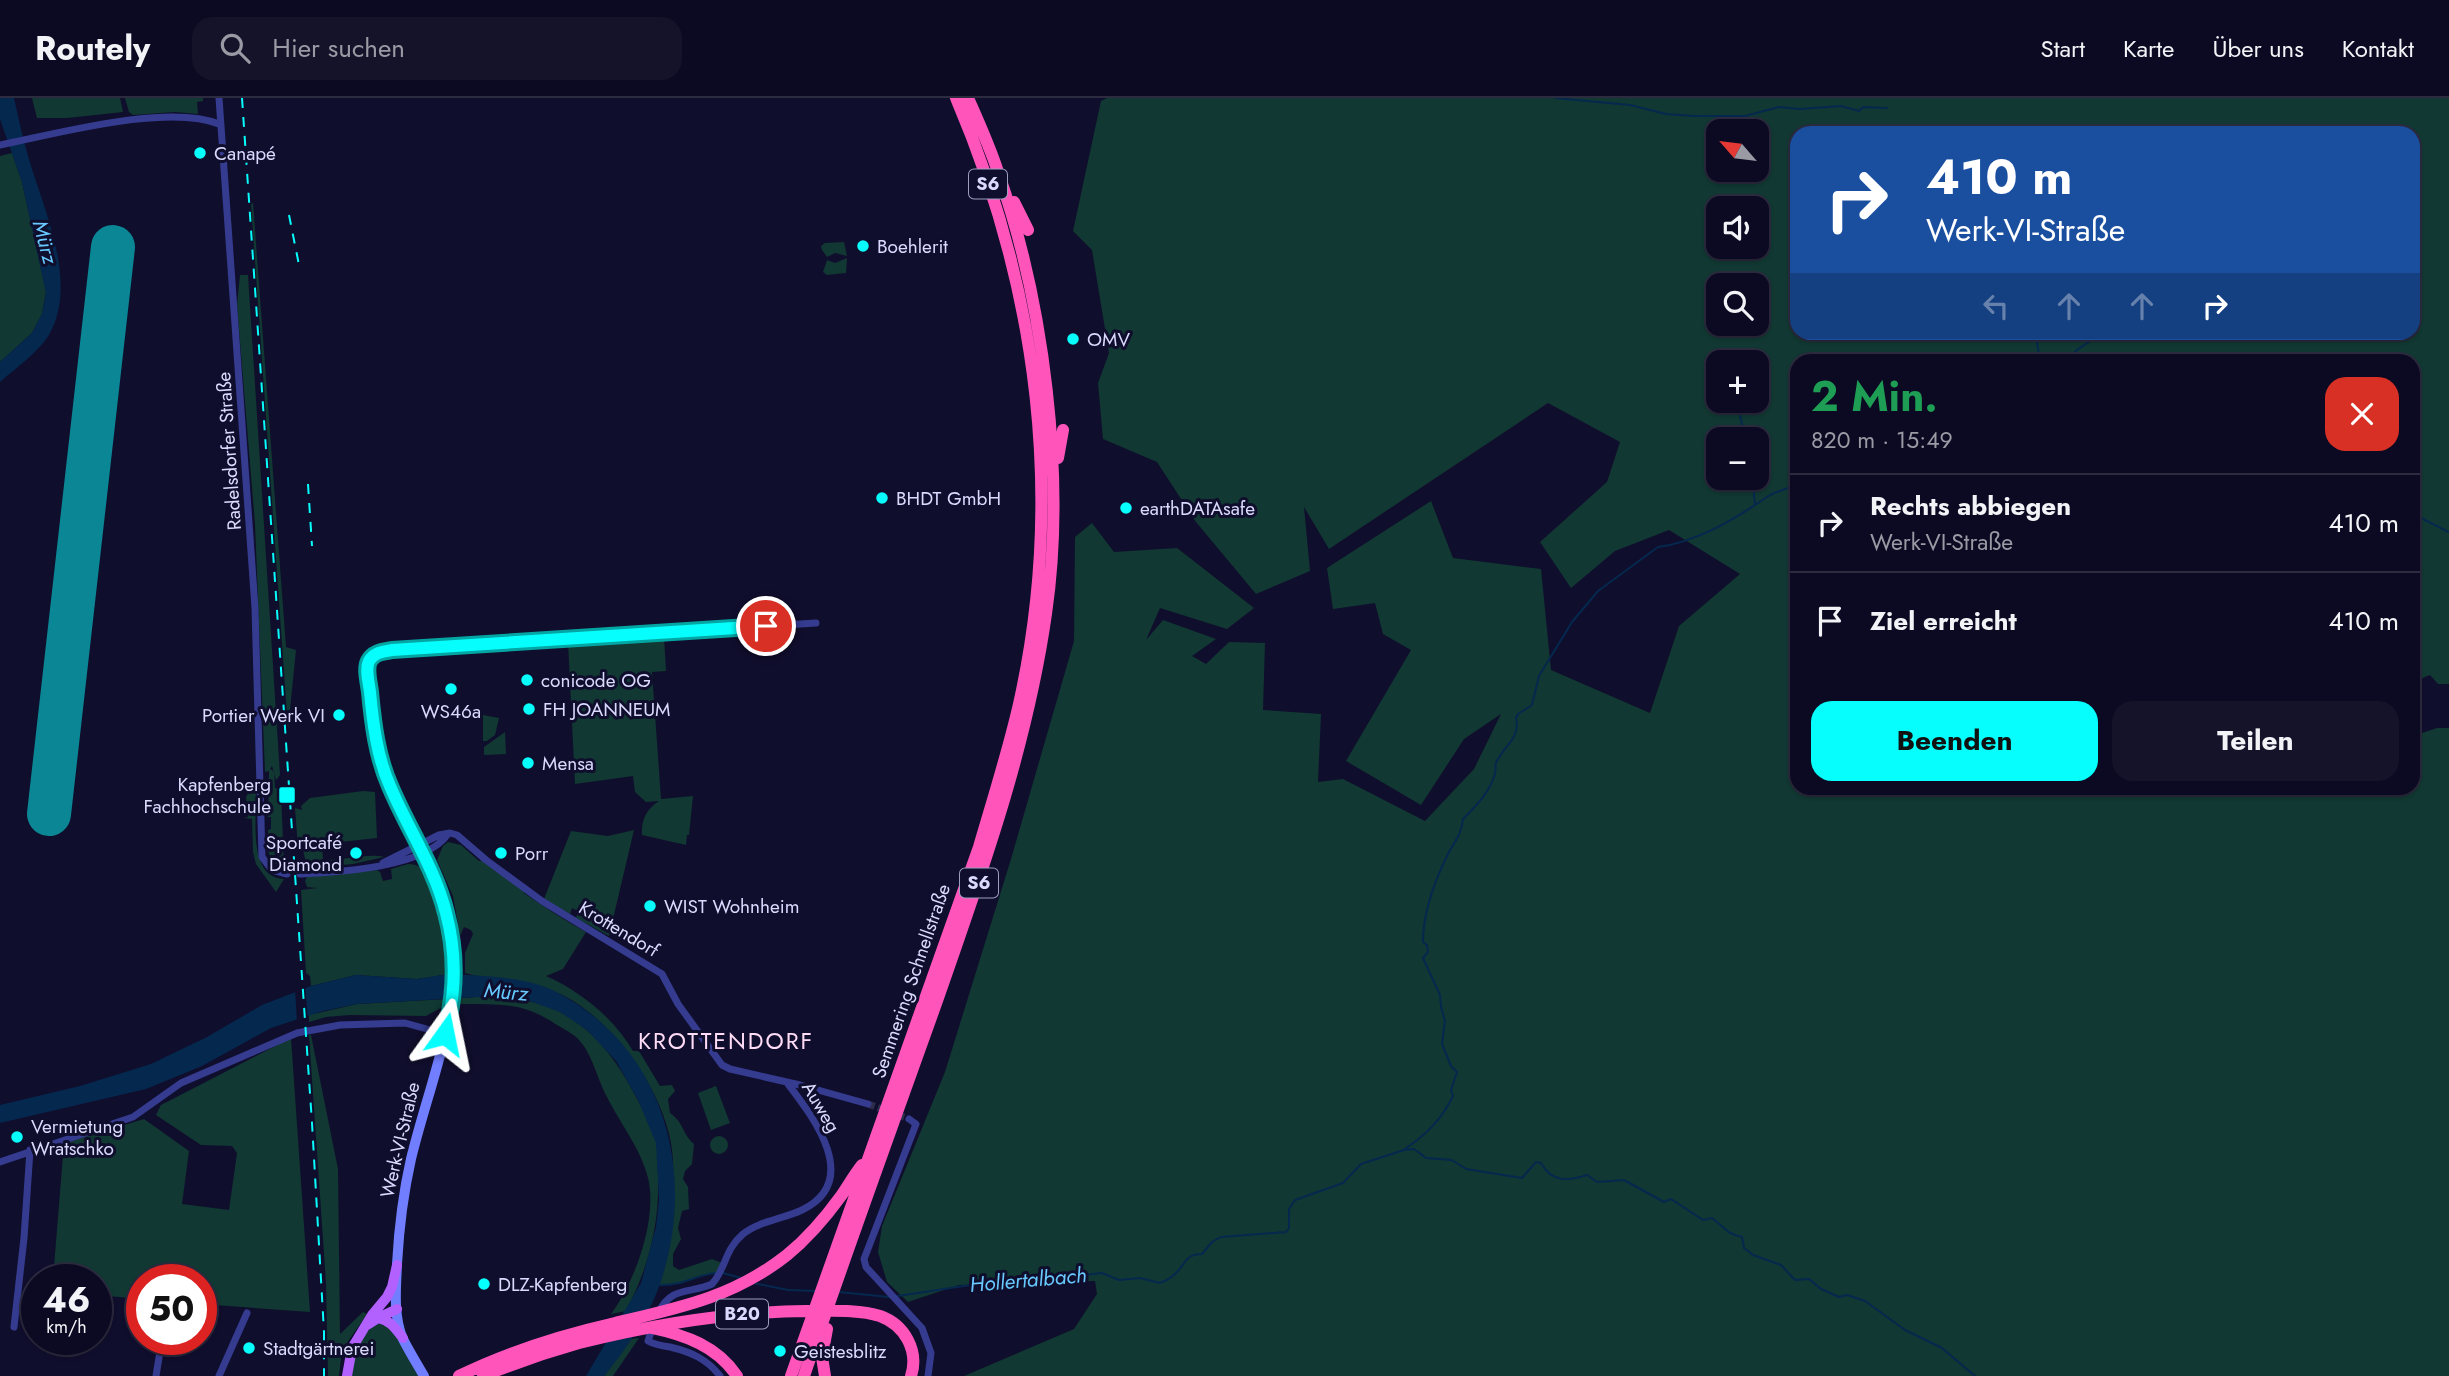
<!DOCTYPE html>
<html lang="de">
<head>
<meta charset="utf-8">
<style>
  :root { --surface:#0c0a22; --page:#15132a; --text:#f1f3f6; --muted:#9a9aa5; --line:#2c2b40; --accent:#06fffc }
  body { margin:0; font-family:Jost,sans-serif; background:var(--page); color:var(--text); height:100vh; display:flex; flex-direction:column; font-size:26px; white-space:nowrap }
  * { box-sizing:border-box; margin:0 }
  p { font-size:23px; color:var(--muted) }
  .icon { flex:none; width:38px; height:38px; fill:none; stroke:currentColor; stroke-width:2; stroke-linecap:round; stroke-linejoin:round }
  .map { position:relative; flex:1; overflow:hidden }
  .sheet { position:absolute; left:1790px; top:256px; width:630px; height:441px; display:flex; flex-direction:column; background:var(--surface); border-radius:21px; box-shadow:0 2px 5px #0004,0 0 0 2px var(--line) }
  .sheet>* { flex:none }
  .banner { position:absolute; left:1790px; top:28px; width:630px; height:214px; border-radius:21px; box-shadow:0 2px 5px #0004,0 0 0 2px var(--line); background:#1a4fa0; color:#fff; overflow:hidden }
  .needle { width:46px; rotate:298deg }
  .fabs { position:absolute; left:1706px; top:21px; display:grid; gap:14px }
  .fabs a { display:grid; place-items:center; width:63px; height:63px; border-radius:14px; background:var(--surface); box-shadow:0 2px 5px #0004,0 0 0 2px var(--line); font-size:35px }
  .speed { position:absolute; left:21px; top:1166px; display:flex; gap:14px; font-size:35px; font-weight:700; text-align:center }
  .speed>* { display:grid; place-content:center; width:91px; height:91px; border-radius:50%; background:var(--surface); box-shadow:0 2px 5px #0004,0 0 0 2px var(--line); line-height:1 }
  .speed small { font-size:18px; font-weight:400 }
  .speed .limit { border:10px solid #d22; background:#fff; color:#111 }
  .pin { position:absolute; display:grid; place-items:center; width:60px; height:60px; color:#fff; margin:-30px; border:4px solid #fff; border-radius:50%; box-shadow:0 2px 7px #0007 }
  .me { position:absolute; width:77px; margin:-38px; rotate:12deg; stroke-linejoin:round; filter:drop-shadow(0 0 5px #0008) }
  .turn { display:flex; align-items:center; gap:24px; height:147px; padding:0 21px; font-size:32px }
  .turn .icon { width:91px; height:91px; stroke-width:2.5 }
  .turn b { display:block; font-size:49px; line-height:60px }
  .lanes { display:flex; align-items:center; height:66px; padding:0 21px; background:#0003; justify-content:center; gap:35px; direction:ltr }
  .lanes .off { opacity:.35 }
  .round { display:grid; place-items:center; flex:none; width:74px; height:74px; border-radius:21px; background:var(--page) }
  .head { display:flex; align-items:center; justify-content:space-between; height:119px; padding:0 21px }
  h1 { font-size:42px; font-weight:700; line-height:52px; color:#1e9e55 }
  .cta { display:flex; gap:14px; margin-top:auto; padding:14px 21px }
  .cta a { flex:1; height:80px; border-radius:21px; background:var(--accent); color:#111; font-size:28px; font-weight:700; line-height:80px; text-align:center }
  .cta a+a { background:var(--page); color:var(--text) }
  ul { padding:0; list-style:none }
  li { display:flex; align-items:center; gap:21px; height:98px; padding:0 21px; border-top:2px solid var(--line) }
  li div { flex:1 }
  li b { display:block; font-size:26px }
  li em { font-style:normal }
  header { display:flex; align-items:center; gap:42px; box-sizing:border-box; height:98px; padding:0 35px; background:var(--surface); border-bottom:2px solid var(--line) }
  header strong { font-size:33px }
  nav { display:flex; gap:38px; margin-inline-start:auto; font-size:24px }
  .search { width:490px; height:63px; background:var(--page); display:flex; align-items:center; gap:18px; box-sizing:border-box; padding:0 24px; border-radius:21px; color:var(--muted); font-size:26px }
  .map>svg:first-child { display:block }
  .green { fill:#113832; fill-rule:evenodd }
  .water { fill:#05284f }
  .pier { fill:#100e2d }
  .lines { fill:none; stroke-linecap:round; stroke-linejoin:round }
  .stream { stroke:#05284f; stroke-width:2 }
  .runway { stroke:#0b8694; stroke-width:44 }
  .street-tunnel { stroke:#2e2d4c; stroke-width:7; stroke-dasharray:7 3.5; stroke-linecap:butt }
  .street { stroke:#353c90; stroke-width:7 }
  .secondary { stroke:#717eff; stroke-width:10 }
  .primary { stroke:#b261ff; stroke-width:10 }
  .highway { stroke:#ff55ba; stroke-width:12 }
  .rail { stroke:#06fffc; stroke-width:2; stroke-dasharray:10 9; stroke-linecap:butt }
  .route-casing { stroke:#04a6a4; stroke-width:18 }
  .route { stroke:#06fffc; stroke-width:12 }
  .poi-dot { fill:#06fffc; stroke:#100e2d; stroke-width:2.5 }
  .labels { text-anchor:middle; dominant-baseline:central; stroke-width:6; stroke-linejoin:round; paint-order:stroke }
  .shield { fill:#100e2d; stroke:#9d9dc0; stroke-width:2 }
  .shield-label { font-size:18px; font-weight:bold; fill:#dadaff }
  .poi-label { font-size:19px; fill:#dadaff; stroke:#100e2d; text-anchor:start }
  .street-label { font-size:19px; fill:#dadaff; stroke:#100e2d }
  .water-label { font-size:21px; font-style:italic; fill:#68caff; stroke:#100e2d }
  .quarter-label { font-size:23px; letter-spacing:2px; fill:#ffdcf6; stroke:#100e2d }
</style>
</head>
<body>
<header>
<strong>Routely</strong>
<div class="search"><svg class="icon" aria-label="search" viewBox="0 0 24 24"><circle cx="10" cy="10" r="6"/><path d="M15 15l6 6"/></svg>Hier suchen</div>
<nav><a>Start</a><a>Karte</a><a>Über uns</a><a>Kontakt</a></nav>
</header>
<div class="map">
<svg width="2449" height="1278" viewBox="0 0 2449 1278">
  <rect width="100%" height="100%" fill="#100e2d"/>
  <path class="green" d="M32 0H120L123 14 67 20H37Z
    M125 0H203V3L197 4 198 16 175 14 133 17 129 14Z
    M1107 0H2449V586H2438L2430 577 2413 584V262H1797V690H2413V638L2437 630H2449V1278H964L1074 1231 1097 1196 1095 1183 959 1187 908 1204 887 1184 878 1154 882 1128 945 974 1011 761 1074 543 1075 439 1092 425 1114 454 1177 450 1254 510 1227 531 1160 510 1146 542 1163 522 1216 541 1192 558 1206 566 1229 544 1265 545 1263 612 1321 616 1318 684 1343 681 1425 723 1474 671 1501 616 1464 641 1421 707 1346 663 1411 552 1383 536 1375 505 1333 511 1327 470 1431 403 1453 460 1541 471 1551 572 1650 615 1679 528 1740 476 1669 432 1615 453 1571 490 1540 444 1607 384 1620 344 1548 305 1329 451 1304 409 1310 473 1256 496 1196 424 1157 364 1103 341 1098 285 1109 255 1092 152 1073 133 1101 3ZM1718 33H1757V72H1718ZM1797 35H2413V234H1797ZM1718 110H1757V149H1718ZM1718 187H1757V226H1718ZM1718 264H1757V303H1718ZM1718 341H1757V380H1718Z
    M12 55 22 84 46 194 42 216 32 235 0 264V58Z
    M253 105 286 549 296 552 288 631 251 106Z
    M844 144 847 158 835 155 827 159 822 152 821 148 825 145Z
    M847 160 846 175 827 177 823 174 827 162 835 165Z
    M240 177H248L280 677 276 682 272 668 270 671 274 673 275 690 281 691 284 770C265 764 268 749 268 732L271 731V719H268L269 673 265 674 255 426 237 207Z
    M664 539 666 573 652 574 661 701 693 698 689 737H687L686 747 642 737C641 721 647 711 659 703L646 704 635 694 633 678 575 686 568 544Z
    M483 617 499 620 495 637 487 643H483Z
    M505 634 506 656 484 657V649Z
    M250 692 256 693C257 719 247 780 284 781L276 794 256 766 253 754 252 721 244 720 248 719 246 699Z
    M363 693 375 694 377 740 322 746 323 762C343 763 366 755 384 759L353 766 307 770 303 751 298 750 295 710 302 712 301 708 310 700Z
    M634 732 609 838 576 820 578 813 572 810 570 816 544 801 571 733 608 738Z
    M448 744 461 747 479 763 484 762 523 790 524 795C543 808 564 822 586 834L563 871 546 878C580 893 614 920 633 953H639L660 988 672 987 675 993 668 1001 670 1015C685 1026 682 1036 694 1046L692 1066 685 1073 683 1081 688 1089 689 1111 682 1113 678 1130 681 1141 673 1156V1168L679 1172 712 1161 722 1165 718 1175C697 1176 684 1188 659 1187L663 1175C666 1138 674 1100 673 1064 672 1001 611 915 553 893 524 882 494 884 465 875V855L473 836 471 832 464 829 460 838 453 798 437 762 443 748Z
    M408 766C416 766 423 769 427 776 441 796 444 851 449 876L417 881 356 877 311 888 310 878 306 875 301 792 317 790 307 789 305 783 307 779 377 772 380 774 383 783 392 781 391 771Z
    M477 899C506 900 533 900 560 914 588 928 610 954 626 981 637 1000 649 1022 656 1043 658 1053 657 1065 658 1075 660 1125 649 1169 626 1213L611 1216C635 1184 658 1120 648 1080 641 1051 620 1025 607 999 597 981 593 957 579 942 574 936 564 931 557 927 521 903 502 907 460 906L461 900Z
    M447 901 446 907 426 918 350 917 326 919 309 924V917L357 906Z
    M309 937H311L338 1071 340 1236 363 1214 367 1216 342 1252 339 1278H328L326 1185Z
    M291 940 310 1214 201 1206V1181H142V1201L96 1197V1181H53L64 1045 144 1021 189 1053 182 1106 229 1112 237 1055 232 1048 201 1047 156 1017 161 1007Z
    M716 988 730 1025 711 1032 698 995Z
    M710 1047a9 9 0 1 1 18 0a9 9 0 1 1-18 0Z
    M378 1225 392 1231 420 1278H352C352 1257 360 1236 378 1225Z
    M639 1240 613 1278H604L631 1241Z"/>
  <path class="water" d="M0 0H14C19 23 24 46 31 68 46 116 77 186 50 235 41 252 15 271 0 284V264L32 235 42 216 46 195 22 84 0 21Z
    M449 876C483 878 526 878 558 895 664 950 697 1074 661 1183 650 1217 627 1250 604 1278H586L641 1185 656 1129 659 1102 656 1045 638 1002 616 963 587 932 560 914 521 900 477 899 357 906 323 913 271 930 202 968 146 991 0 1025V1007L80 988 151 966 207 939 262 907 311 888 356 877 417 881Z"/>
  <path class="pier" d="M305 886 308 921 297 925 295 890Z"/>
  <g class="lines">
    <path class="stream" d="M1555 0 1630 7 1666 16 1694 18H1745L1779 9 1800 11 1841 8 1859 13 1863 9 1887 10
      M2035 234 2040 262
      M2068 262 2077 252 2103 234
      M1735 303 1740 317 1745 341
      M1752 380 1755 406
      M2413 416 2449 434
      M1405 1051C1427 1036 1441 1022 1453 998L1451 992 1457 974 1451 968 1442 946 1445 923 1441 909 1440 897 1423 860 1428 854 1427 847 1423 844C1423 816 1434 785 1446 760 1453 744 1461 740 1463 721 1477 707 1489 695 1495 676 1496 672 1495 668 1496 665 1503 648 1521 641 1516 620L1518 616 1532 607 1539 578 1572 524 1598 493 1658 449C1697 444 1735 421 1767 399 1776 393 1788 391 1797 386
      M723 1175 741 1180
      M753 1185 788 1192 816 1193
      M659 1187C685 1188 696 1176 717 1175
      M839 1194 889 1199
      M898 1198 1029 1178 1041 1182 1102 1175 1119 1182 1140 1180 1160 1185C1165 1183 1171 1180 1175 1176 1186 1166 1185 1156 1202 1156L1212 1144 1221 1139 1286 1134 1289 1130V1111L1295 1102 1343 1085 1361 1066 1404 1052 1414 1051 1426 1060 1452 1062 1466 1071 1522 1080 1536 1064 1541 1065C1552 1085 1569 1083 1587 1077L1597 1084 1624 1082 1664 1104 1671 1101 1703 1122 1712 1120C1723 1128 1728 1137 1742 1139L1744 1150 1753 1157 1781 1167 1795 1182 1809 1181 1821 1191 1839 1199 1847 1197 1865 1203 1905 1232 1942 1250 1975 1278"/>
    <path class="runway" d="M49 716 113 149"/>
    <path class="street-tunnel" d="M868 1006 909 1021"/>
    <path class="street" d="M219 0 255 510 262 759 272 772 287 776
      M0 47C56 36 168 5 219 26
      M418 747 389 686 381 664 372 615 367 567 376 556 392 552 816 525
      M383 765 439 737 450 735 457 737 486 762 542 803 662 876 678 906 722 967 730 971 800 987 868 1006
      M300 776C339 774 424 770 448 736
      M909 1021 916 1026 864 1161 866 1169 922 1230 931 1255 928 1278
      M0 1064 133 1019 181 985 297 935 340 927 405 925 445 936
      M659 1214C671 1188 690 1196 712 1186 726 1171 724 1152 743 1136 759 1123 783 1121 802 1112 862 1083 814 1020 788 986
      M653 1228 648 1243C655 1247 662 1248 670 1249 691 1254 707 1261 720 1278
      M14 1229 24 1140 30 1052
      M156 1278 162 1241
      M219 1278 247 1215"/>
    <path class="secondary" d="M418 747C435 782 456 823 455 863 454 931 427 995 411 1061 403 1096 399 1130 397 1166 396 1191 393 1218 403 1241 409 1253 417 1266 424 1278"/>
    <path class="primary" d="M378 1220 397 1211
      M367 1227 378 1220C390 1222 395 1230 403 1240
      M347 1278 352 1250 372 1217 387 1199 392 1189 397 1167"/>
    <path class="highway" d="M1014 104 1028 132
      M1058 360 1063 332
      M652 1230C685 1237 717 1248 737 1278
      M459 1278C508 1254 562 1237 615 1225 679 1210 734 1199 787 1157 808 1140 825 1120 841 1098 848 1088 854 1077 862 1067
      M483 1278C515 1265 547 1254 579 1245 654 1226 729 1214 806 1213 830 1213 858 1211 880 1218 905 1227 919 1253 911 1278
      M791 1278 979 749C993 701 1008 654 1019 606 1065 401 1038 192 956 0
      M804 1278C847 1152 893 1026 938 900 982 774 1027 649 1046 516 1066 379 1044 204 998 74 990 49 979 25 968 0
      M825 1278 822 1259 827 1231"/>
    <path class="rail" d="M242 0 312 1025 324 1234V1278
      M289 117 299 167
      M308 386 312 448"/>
  </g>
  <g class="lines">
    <g class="route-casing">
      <path id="route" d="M445 936C456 896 457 856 446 815 435 770 408 731 390 688 377 659 373 626 370 594 369 585 365 571 369 563 374 554 383 554 392 552L766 528"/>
    </g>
    <use href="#route" class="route"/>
  </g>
  <g class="poi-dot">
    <circle cx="200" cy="55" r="7"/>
    <circle cx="863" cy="148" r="7"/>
    <circle cx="1073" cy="241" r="7"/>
    <circle cx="882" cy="400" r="7"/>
    <circle cx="1126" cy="410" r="7"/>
    <circle cx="527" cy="582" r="7"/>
    <circle cx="451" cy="591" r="7"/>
    <circle cx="529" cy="611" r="7"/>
    <circle cx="339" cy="617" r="7"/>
    <circle cx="528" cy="665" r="7"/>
    <rect x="278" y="688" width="18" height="18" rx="3.5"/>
    <circle cx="356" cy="755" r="7"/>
    <circle cx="501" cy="755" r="7"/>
    <circle cx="650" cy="808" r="7"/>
    <circle cx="17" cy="1039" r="7"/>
    <circle cx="484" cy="1186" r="7"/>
    <circle cx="249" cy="1250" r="7"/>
    <circle cx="780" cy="1253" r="7"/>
  </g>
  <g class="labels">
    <g class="shield">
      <rect x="969" y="71.5" width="38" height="29" rx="5"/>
      <rect x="960" y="770.5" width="38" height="29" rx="5"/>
      <rect x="716" y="1201.5" width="52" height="29" rx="5"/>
    </g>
    <g class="shield-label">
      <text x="988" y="86">S6</text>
      <text x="979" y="785">S6</text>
      <text x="742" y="1216">B20</text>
    </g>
    <g class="poi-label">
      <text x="214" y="55">Canapé</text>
      <text x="877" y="148">Boehlerit</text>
      <text x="1087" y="241">OMV</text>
      <text x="896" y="400">BHDT GmbH</text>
      <text x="1140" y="410">earthDATAsafe</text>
      <text x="541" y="582">conicode OG</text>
      <text x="543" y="611">FH JOANNEUM</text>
      <text x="451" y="613" text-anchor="middle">WS46a</text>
      <text x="325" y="617" text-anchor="end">Portier Werk VI</text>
      <text x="542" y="665">Mensa</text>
      <text x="271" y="686" text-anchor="end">Kapfenberg<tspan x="271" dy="22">Fachhochschule</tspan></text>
      <text x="342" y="744" text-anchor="end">Sportcafé<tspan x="342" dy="22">Diamond</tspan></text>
      <text x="515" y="755">Porr</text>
      <text x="664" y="808">WIST Wohnheim</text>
      <text x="31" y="1028">Vermietung<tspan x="31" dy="22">Wratschko</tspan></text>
      <text x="498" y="1186">DLZ-Kapfenberg</text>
      <text x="263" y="1250">Stadtgärtnerei</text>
      <text x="794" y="1253">Geistesblitz</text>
    </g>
    <g class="street-label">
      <text transform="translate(229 353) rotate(-94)">Radelsdorfer Straße</text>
      <text transform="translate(619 831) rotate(31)">Krottendorf</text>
      <text transform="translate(911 883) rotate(-71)">Semmering Schnellstraße</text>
      <text transform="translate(821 1009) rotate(59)">Auweg</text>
      <text transform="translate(400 1042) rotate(-77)">Werk-VI-Straße</text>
    </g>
    <g class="water-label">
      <text transform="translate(45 144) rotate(75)">Mürz</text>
      <text transform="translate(506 894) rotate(5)">Mürz</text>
      <text transform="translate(1028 1182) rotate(-5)">Hollertalbach</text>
    </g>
    <g class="quarter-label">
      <text x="726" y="943">KROTTENDORF</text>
    </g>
  </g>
</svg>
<div class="fabs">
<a><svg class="needle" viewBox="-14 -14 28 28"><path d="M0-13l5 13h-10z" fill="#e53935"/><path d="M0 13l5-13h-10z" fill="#9a9aa5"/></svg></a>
<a><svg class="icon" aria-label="sound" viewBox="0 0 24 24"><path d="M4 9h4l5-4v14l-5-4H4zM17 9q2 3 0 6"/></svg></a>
<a><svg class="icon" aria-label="search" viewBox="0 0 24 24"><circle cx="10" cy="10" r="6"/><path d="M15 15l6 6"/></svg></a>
<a>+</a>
<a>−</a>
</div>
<div class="speed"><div>46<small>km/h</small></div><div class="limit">50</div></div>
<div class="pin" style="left:766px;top:528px;background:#d93025"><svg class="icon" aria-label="arrive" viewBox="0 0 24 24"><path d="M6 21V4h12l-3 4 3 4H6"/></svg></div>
<svg class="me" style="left:445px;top:936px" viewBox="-20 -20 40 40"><path d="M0-17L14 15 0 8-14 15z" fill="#06fffc" stroke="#fff" stroke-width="4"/></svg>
<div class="banner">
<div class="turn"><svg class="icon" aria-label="right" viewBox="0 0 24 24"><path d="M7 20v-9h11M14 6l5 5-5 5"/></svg><div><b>410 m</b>Werk-VI-Straße</div></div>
<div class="lanes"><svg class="icon off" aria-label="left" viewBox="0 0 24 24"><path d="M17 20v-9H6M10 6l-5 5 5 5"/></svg><svg class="icon off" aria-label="ahead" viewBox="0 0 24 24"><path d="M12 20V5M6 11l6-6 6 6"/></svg><svg class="icon off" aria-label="ahead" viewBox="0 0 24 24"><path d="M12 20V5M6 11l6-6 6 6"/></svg><svg class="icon" aria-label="right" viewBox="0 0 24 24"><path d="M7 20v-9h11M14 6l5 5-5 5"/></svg></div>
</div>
<section class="sheet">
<div class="head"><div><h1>2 Min.</h1><p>820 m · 15:49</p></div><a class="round" style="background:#d93025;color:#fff"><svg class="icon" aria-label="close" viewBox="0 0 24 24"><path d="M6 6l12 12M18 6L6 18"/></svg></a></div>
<ul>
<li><svg class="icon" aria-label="right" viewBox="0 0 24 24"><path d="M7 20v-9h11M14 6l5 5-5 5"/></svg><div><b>Rechts abbiegen</b><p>Werk-VI-Straße</p></div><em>410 m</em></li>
<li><svg class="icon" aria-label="arrive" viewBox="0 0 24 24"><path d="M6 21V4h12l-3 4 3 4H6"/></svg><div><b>Ziel erreicht</b></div><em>410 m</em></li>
</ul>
<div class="cta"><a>Beenden</a><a>Teilen</a></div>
</section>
</div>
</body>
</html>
